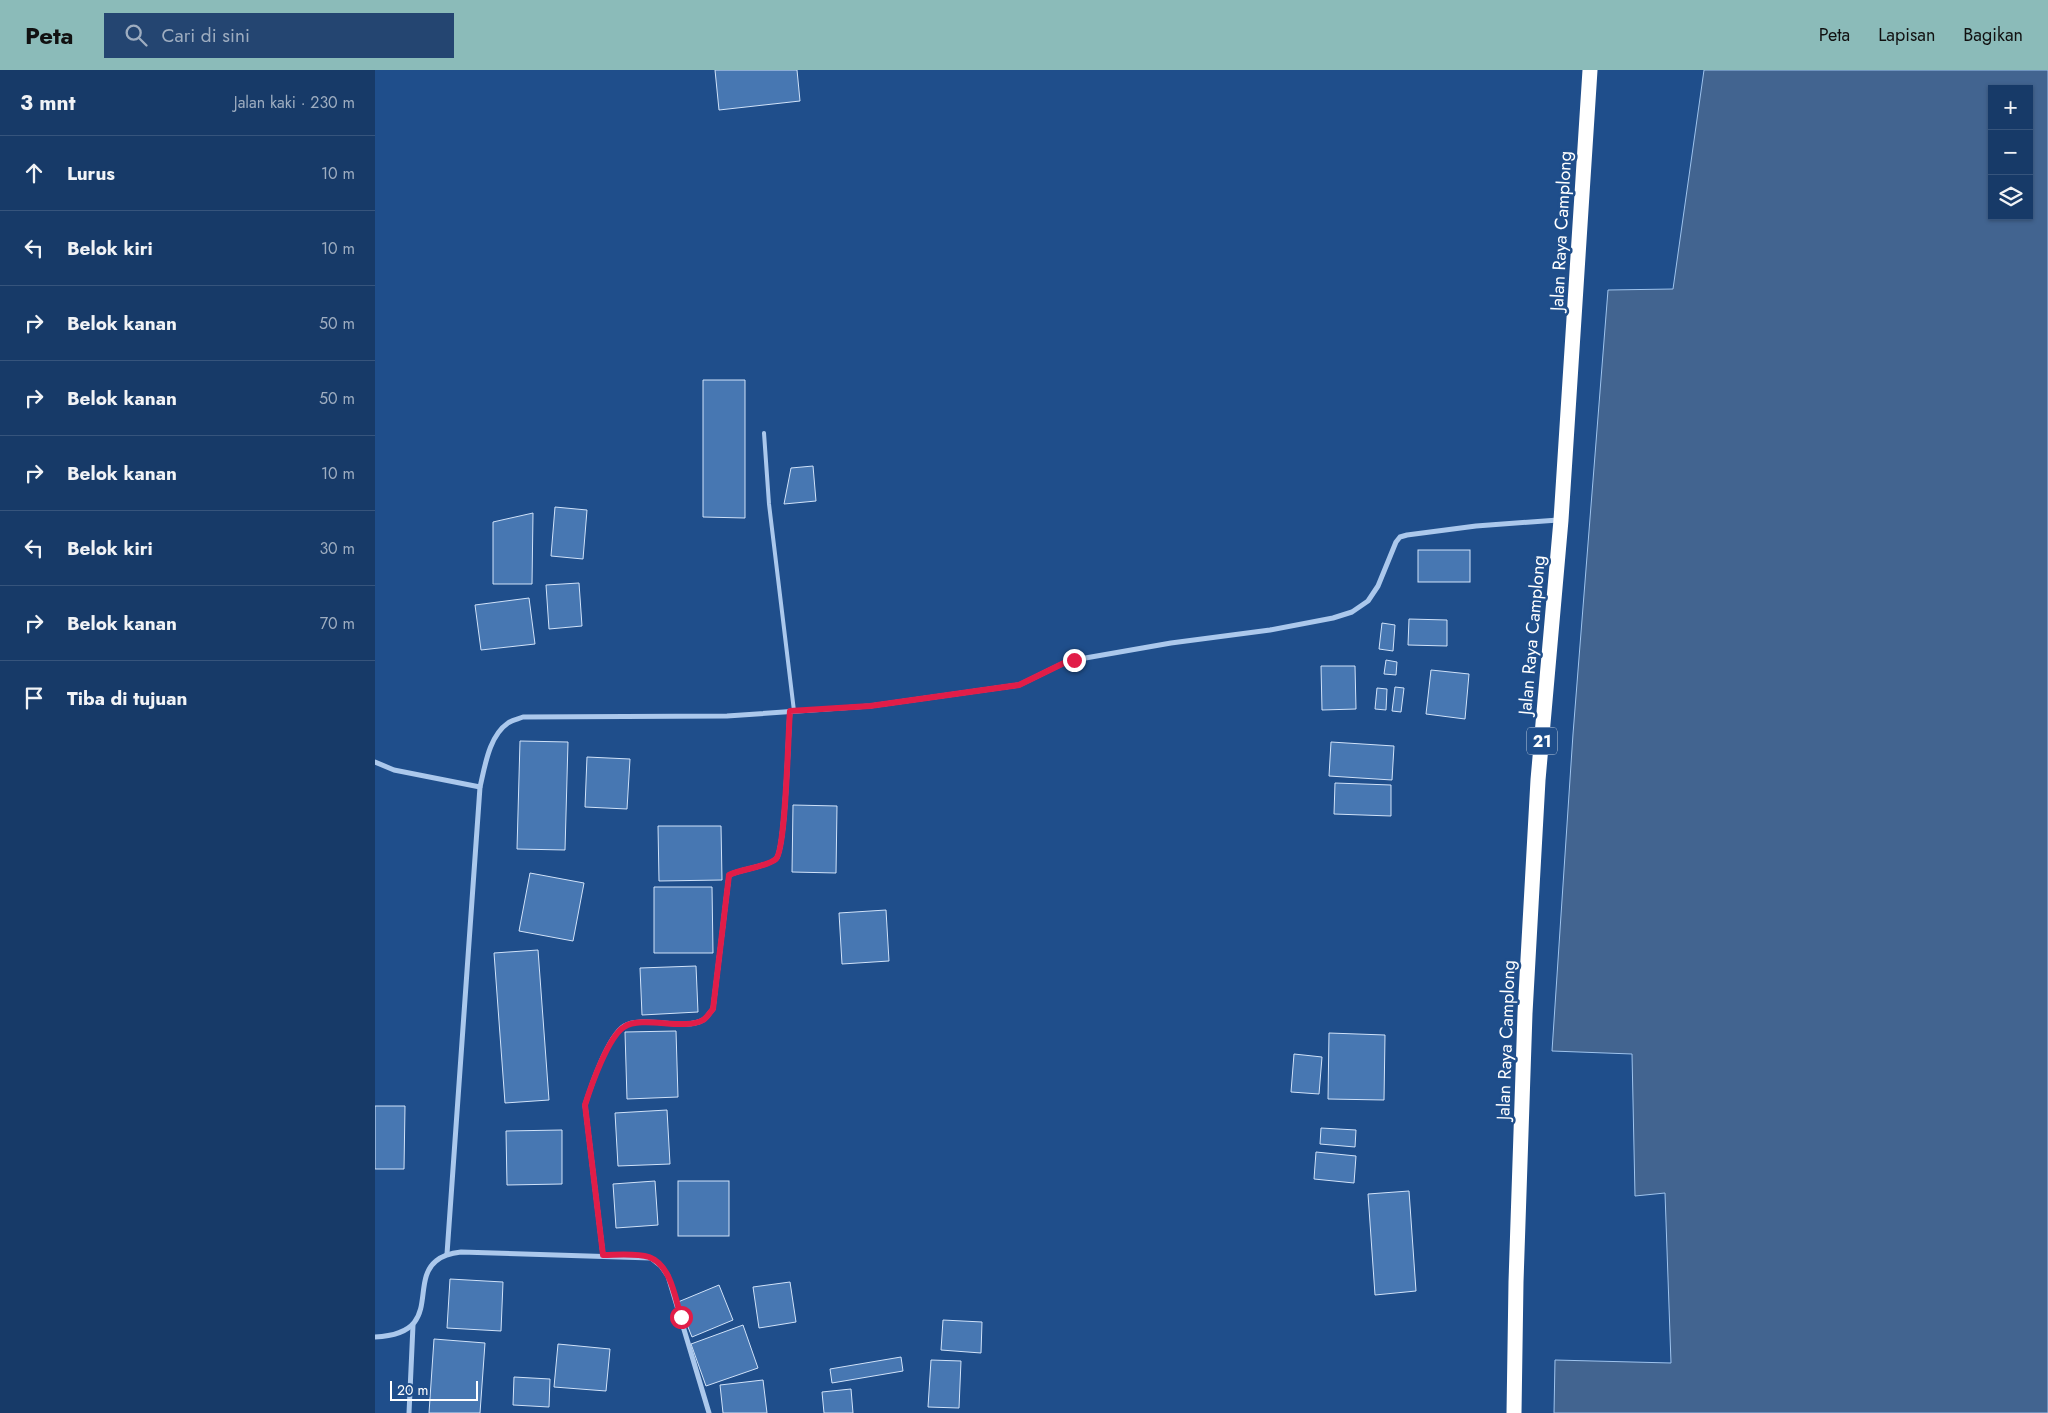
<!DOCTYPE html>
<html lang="id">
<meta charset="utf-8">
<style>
:root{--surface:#173a68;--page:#244571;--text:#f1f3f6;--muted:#9eadc0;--line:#36547c;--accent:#8bbbb9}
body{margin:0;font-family:Jost,sans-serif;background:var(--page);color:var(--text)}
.controls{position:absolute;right:15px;top:15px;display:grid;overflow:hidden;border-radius:0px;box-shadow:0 1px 4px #0004}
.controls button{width:45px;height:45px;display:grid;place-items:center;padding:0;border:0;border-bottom:1px solid var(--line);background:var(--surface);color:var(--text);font:25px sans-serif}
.scale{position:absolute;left:15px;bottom:12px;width:88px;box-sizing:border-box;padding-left:5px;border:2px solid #fff;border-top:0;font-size:14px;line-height:18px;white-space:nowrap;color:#fff;-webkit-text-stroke:4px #1f4e8b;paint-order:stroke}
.stop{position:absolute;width:15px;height:15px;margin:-11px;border:4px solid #e11d48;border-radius:50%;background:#fff}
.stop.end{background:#e11d48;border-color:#fff;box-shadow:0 1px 5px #0008}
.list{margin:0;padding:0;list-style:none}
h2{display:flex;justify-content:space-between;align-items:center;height:65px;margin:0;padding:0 20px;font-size:21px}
h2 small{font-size:16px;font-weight:400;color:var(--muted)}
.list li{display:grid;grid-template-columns:32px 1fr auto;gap:15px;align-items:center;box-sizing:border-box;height:75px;padding:0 20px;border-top:1px solid var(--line)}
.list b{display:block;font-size:19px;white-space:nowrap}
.list em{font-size:16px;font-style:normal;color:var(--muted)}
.icon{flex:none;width:28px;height:28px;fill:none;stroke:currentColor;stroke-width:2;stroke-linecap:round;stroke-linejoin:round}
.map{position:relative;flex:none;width:1673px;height:1343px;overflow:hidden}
header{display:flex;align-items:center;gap:30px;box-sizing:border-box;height:70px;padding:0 25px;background:var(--accent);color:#111}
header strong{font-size:24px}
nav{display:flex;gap:28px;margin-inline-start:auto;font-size:18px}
.search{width:350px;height:45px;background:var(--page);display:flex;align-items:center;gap:12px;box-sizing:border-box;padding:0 18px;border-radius:0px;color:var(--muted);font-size:19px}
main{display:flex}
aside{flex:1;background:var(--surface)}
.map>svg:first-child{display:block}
</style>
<header>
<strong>Peta</strong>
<div class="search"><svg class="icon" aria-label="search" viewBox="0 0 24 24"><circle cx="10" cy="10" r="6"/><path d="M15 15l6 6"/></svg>Cari di sini</div>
<nav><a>Peta</a><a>Lapisan</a><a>Bagikan</a></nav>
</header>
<main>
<aside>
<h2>3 mnt<small>Jalan kaki · 230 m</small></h2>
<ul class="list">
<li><svg class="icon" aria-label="ahead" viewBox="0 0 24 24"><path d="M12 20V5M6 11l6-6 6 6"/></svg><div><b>Lurus</b></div><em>10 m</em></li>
<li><svg class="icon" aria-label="left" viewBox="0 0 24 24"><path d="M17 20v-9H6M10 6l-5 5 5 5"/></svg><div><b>Belok kiri</b></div><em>10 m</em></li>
<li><svg class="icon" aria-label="right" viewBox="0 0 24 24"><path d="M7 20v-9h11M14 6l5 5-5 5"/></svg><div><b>Belok kanan</b></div><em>50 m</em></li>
<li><svg class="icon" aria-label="right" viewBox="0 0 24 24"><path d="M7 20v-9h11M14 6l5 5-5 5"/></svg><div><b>Belok kanan</b></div><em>50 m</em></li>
<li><svg class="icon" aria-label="right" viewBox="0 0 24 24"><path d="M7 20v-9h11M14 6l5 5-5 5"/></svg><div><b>Belok kanan</b></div><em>10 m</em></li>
<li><svg class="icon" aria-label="left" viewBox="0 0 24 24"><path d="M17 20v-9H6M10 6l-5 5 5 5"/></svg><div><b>Belok kiri</b></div><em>30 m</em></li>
<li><svg class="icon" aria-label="right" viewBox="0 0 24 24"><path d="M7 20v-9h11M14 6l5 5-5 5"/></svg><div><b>Belok kanan</b></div><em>70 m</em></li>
<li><svg class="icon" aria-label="arrive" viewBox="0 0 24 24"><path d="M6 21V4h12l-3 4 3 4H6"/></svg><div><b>Tiba di tujuan</b></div></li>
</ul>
</aside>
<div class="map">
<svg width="1673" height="1343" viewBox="0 0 1673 1343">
<rect width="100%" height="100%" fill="#1f4e8b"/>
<!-- water -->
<path fill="#426490" stroke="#9ec3ed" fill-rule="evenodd" d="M1329,0H1673V1343H1179L1180,1290L1296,1293L1290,1123L1260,1126L1257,984L1177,981L1198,664L1233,220L1298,219ZM1617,19H1654V146H1617Z"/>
<!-- building -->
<g fill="#4777b2" stroke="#d0e2f9">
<path d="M340,0H422L425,31L344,40Z"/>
<path d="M328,310H370V448L328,447Z"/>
<path d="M438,396L441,431L409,434L416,398Z"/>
<path d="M180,437L212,440L208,489L176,486Z"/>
<path d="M158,443L157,514H118V452Z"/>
<rect x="1043" y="480" width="52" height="32"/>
<path d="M204,513L207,556L174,559L171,515Z"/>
<path d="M154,528L160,574L106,580L100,535Z"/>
<path d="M1034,549L1072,550V576L1033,575Z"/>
<path d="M1007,553L1020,555L1018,581L1004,579Z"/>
<path d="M1011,590L1022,592L1021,605L1009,604Z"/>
<path d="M946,596H980L981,639L947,640Z"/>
<path d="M1056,600L1094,604L1090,649L1051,644Z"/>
<path d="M1020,617L1029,618L1026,642L1017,641Z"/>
<path d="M1002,618L1012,619L1011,640L1000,639Z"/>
<path d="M145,671L193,672L190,780L142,779Z"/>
<path d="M956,672L1019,676L1017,710L954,706Z"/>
<path d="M212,687L255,689L252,739L210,737Z"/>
<path d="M960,713L1016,715V746L959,744Z"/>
<path d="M418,735L462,736L461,803L417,802Z"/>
<path d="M283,756H346L347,810L284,811Z"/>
<path d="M155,803L209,813L198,871L144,861Z"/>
<path d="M279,817H337L338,883H279Z"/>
<path d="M511,840L514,891L467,894L464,843Z"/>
<path d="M163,880L174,1030L130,1033L119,883Z"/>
<path d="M321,896L323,942L267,945L265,898Z"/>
<path d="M301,961L303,1027L252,1029L250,962Z"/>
<path d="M954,963L1010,965L1009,1030L953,1029Z"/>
<path d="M919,984L947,987L944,1024L916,1022Z"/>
<path d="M0,1036H30L29,1099H0Z"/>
<path d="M292,1040L295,1094L243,1096L240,1043Z"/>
<path d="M946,1058L981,1060L980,1077L945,1074Z"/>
<path d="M187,1060V1114L132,1115L131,1061Z"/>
<path d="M941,1082L981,1086L979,1113L939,1109Z"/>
<path d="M280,1111L283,1155L241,1158L238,1114Z"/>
<rect x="303" y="1111" width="51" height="55"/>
<path d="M1034,1121L1041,1221L1000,1225L993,1124Z"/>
<path d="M75,1209L128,1212L126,1261L72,1258Z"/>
<path d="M415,1212L421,1252L384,1258L378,1217Z"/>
<path d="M344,1215L358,1250L317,1267L303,1232Z"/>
<path d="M568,1250L607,1252L606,1283L566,1280Z"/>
<path d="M368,1255L383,1298L331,1316L316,1274Z"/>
<path d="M59,1269L110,1273L105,1343H54Z"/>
<path d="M183,1274L235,1279L231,1321L179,1317Z"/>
<path d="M526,1287L528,1301L457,1313L455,1299Z"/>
<path d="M556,1290L586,1291L584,1338L553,1337Z"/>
<path d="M139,1307L175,1309L174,1337L138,1335Z"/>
<path d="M388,1310L392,1343H348L345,1315Z"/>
<path d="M476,1319L478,1343H449L447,1322Z"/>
</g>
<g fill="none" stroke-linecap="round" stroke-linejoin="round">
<!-- lane -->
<path stroke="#abc8ec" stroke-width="4" d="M389,363L394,434L419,641"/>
<!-- street -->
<g stroke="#abc8ec" stroke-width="5">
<path d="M0,692L19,700L105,717C110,696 114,666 133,653C137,650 143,649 148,647L352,646L495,636L644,615L689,593L699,590L796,573L895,560L958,548L977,542L993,531L1003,516L1021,472L1025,467L1032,465L1101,456L1183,450"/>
<path d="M72,1184L105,717"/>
<path d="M228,1185L210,1035C216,1016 233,966 249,956C267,945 310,961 328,950C332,948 335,942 338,939L354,805C366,799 392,797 401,789C411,779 413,663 415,641"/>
<path d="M0,1267C69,1264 34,1213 61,1191C68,1185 77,1183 86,1182L276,1188L286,1196L293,1206L334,1343"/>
<path d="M34,1343L38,1255"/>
</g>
<!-- highway -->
<path stroke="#fff" stroke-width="15" d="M1139,1343L1141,1212L1150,943L1163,710L1186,450L1215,0"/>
</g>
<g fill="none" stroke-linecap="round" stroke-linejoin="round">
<!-- route -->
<path stroke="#e11d48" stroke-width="6" d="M306,1247C300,1228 296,1195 274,1187C261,1183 242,1185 228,1185L210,1035C216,1016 233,967 249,957C267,945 310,961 328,950C332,948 335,942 338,939L354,805C366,799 392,797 401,789C411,779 413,663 415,641L495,636L644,615L689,593L699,590"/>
</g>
<g text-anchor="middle" stroke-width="5" stroke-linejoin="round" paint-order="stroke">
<!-- shield labels -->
<rect fill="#1f4e8b" stroke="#bccadc" stroke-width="1" x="1152" y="657.5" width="30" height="27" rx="4"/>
<g font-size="16" font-weight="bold" fill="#fff">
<text x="1167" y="677">21</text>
</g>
<!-- street labels -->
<g font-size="18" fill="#fff" stroke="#1f4e8b">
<text transform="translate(1186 161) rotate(-87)" y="6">Jalan Raya Camplong</text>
<text transform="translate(1157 565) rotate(-85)" y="6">Jalan Raya Camplong</text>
<text transform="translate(1131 970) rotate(-88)" y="6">Jalan Raya Camplong</text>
</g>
</g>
</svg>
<div class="controls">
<button>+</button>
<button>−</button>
<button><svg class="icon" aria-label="layers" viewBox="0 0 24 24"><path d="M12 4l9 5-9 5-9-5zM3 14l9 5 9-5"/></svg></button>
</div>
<div class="scale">20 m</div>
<div class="stop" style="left:306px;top:1247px"></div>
<div class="stop end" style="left:699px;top:590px"></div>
</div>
</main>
